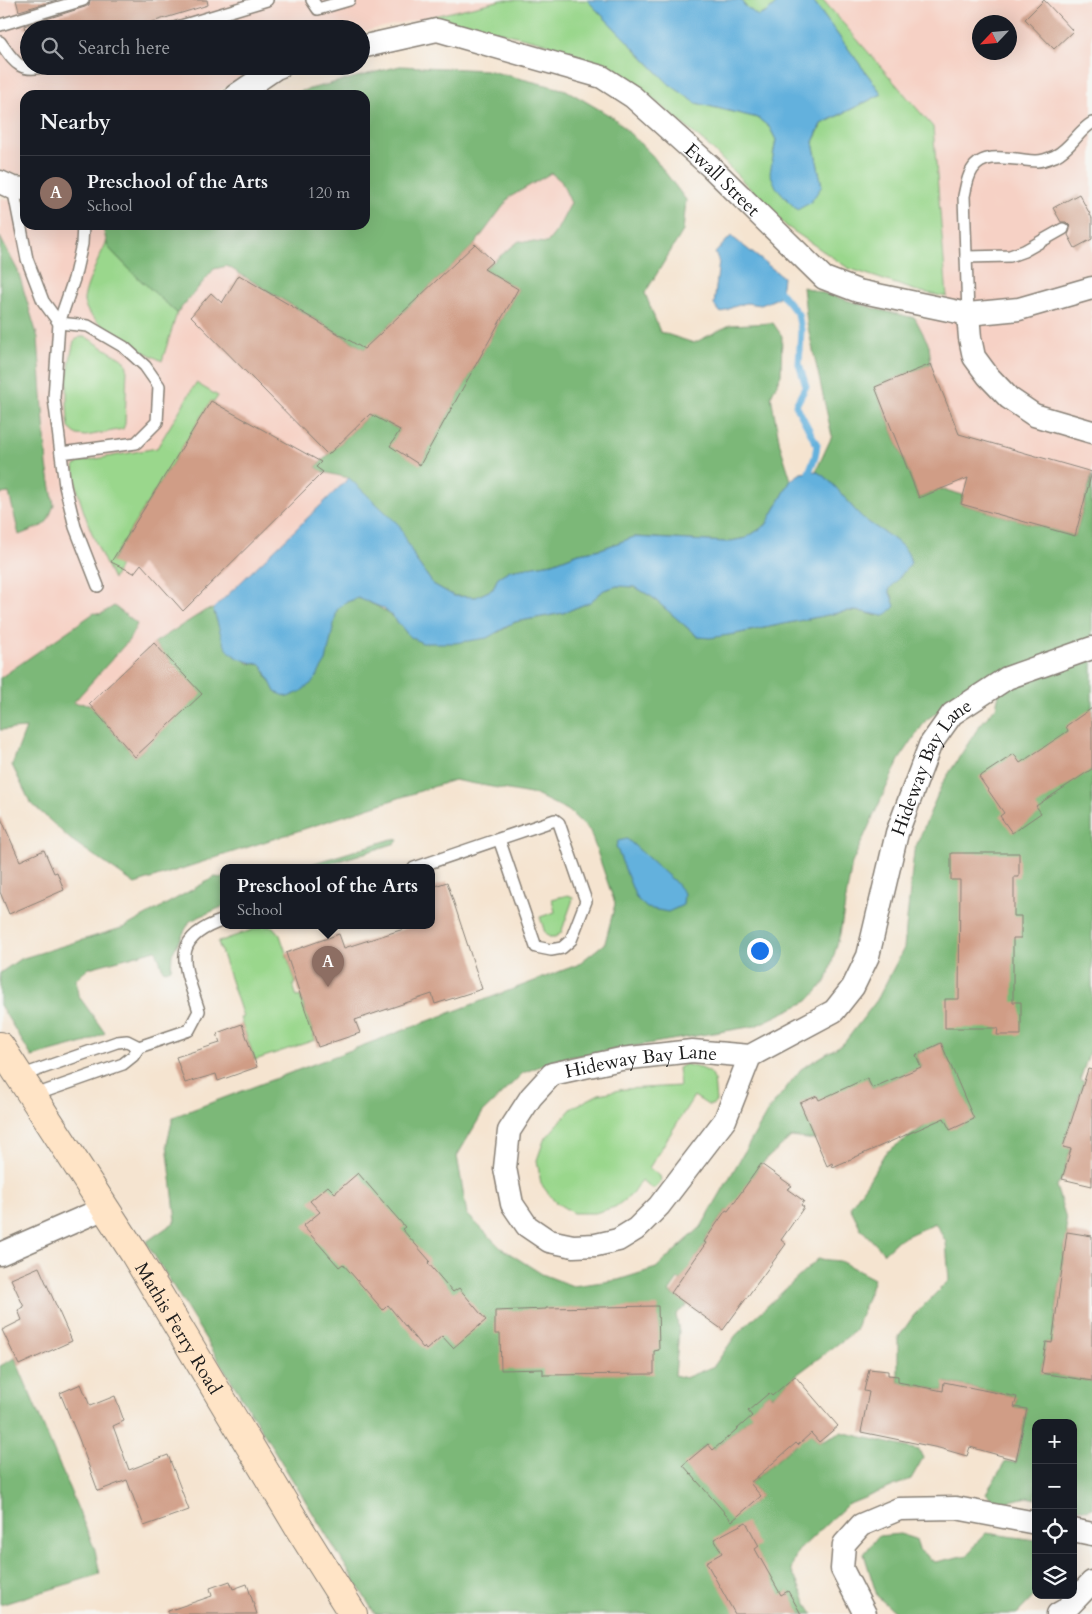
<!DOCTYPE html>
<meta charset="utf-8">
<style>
:root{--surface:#171b24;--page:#20242c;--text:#f1f3f6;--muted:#9ea1a6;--line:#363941;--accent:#d690ce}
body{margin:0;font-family:Cardo,serif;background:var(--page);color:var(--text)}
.controls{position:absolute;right:15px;bottom:15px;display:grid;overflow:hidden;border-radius:10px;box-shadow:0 5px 20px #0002}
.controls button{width:45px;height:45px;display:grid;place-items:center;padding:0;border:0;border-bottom:1px solid var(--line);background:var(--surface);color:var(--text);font:25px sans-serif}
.compass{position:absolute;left:972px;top:15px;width:45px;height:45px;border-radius:50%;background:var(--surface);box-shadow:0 5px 20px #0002;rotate:244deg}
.you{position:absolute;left:759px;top:950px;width:18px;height:18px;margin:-12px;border:4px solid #fff;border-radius:50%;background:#1a73e8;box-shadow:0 0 0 8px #1a73e833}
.badge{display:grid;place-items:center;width:32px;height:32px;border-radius:50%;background:var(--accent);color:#fff;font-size:16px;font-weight:700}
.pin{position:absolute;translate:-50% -41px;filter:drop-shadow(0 1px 2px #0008)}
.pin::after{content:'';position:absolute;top:26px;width:18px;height:15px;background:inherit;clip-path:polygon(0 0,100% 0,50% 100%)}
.popup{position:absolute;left:220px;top:864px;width:215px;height:65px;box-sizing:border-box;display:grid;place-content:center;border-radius:10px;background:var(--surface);filter:drop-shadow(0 1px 4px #0005);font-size:16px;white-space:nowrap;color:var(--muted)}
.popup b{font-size:19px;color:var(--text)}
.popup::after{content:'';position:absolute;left:50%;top:100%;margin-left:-10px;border:10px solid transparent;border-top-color:var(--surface)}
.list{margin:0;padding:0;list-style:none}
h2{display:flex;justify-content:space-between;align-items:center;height:65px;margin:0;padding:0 20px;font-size:21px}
h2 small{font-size:16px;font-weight:400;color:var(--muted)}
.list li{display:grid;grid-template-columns:32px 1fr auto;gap:15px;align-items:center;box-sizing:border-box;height:75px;padding:0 20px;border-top:1px solid var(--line)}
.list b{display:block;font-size:19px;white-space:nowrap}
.list p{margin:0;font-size:16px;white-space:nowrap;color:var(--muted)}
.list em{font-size:16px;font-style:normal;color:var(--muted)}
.icon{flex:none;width:28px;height:28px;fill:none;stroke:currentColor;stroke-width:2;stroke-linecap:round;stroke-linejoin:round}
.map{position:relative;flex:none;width:1092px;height:1614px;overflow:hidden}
.search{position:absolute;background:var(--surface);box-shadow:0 5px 20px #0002;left:20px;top:20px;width:350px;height:55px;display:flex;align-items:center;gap:12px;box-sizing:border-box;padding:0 18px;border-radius:28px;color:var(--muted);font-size:19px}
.panel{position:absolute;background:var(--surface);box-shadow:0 5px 20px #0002;left:20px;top:90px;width:350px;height:140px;border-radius:15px}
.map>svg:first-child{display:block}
</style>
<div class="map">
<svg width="1092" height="1614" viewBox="0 0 1092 1614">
<rect width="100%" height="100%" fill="#f6f6f2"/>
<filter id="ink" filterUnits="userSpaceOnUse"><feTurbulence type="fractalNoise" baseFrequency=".02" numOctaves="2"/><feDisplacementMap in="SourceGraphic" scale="10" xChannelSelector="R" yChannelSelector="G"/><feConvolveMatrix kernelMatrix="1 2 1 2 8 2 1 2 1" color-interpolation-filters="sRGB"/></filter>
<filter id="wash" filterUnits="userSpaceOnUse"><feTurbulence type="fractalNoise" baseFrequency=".0096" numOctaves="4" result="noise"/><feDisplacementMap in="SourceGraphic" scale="20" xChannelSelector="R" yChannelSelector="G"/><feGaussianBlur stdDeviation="1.12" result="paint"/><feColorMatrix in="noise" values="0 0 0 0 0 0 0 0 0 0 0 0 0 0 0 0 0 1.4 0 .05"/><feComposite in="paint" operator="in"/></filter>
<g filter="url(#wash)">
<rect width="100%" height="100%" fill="#f5e4d0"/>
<!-- built -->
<g fill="#f6d1c5" fill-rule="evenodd">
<path d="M0,0H502L361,32V29H29V66H257L213,95H25V175L0,171Z"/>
<path d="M823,0H1092V475L1075,536L961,504L963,495L942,489L919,498L875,387L929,345L915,318L949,322L933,127ZM980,22H1010V52H980Z"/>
<path d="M551,173L561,181L571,203L557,230L547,243L519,241L485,270L518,289L420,465L390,446L323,472L349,478L213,609L205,610L202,694L135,757L89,704L72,703L129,640L137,624L94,613L0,678V198L25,203V225H102L108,247L134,274L177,313L215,269L227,266L364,349L475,244L510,197Z"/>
</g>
<!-- green -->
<g fill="#9ad78c" stroke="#5b7a54">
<path d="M502,0H587L669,84L696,103L758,118L770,128L776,140L773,155L822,186L813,142L822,124L882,94L812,0H823L933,127L947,297L917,291L848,268L786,226L711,148L628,78L545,43L466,24L421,19Z"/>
<path d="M741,0H775L777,4L767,12L757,16L744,5Z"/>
<path d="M107,241L108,247L134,274L177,313L162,361C143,351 87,324 84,302C83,290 101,254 107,241Z"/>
<path d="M80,337H86L125,361L127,367L125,424L123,429L86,436L77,435L69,428C65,400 67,368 74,341Z"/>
<path d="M196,383L218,396L214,402L211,401L111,561L120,566L113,579C98,549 75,499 74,467L79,462L157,448Z"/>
<path d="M568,895L573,897L572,902L561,933L555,937H549L545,933L540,917L555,912L552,899Z"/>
<path d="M263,926L273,927L280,935L296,983L293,985L297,997L300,996L315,1040L255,1060L240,1018L243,1017L218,942Z"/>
<path d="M685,1064C717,1073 713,1069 716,1102L712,1105H708L694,1096L649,1168L660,1176L661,1181L655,1188H652L641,1180L630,1196L615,1207L595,1213H573L555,1202L541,1184L537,1160L544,1140L572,1108L599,1094L625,1089L680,1086L678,1068Z"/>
</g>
<!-- forest -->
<g fill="#7bb878" stroke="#4c6a4a" fill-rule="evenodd">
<path d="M400,66L486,70L566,90L614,118L652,155L686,200L683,231L645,293L660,332L694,343L730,325L773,323L782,336L781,375L771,396L780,445L791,480L766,525L746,538L726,542L634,537L601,549L579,553L553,563L510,570L498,577L493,589L476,597L454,596L433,584L416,560L407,543L349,478L323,472L316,467L370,414L400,430L391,446L420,464L518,289L484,269L519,241L547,243L557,230L571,203L561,181L551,173L510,197L475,244L364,349L227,266L214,269L177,313L134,274L108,247L102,225H365V95H286Z"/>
<path d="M0,237L18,271L38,338L47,465L54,505L48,520L44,525L19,535L9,493L0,494Z"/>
<path d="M803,287L880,310L915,318L929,345L931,364L875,387L919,498L942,489L963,495L961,504L1075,536L1092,475V1044L1080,1080L1092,1084L1083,1083L1063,1146L1071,1149L1062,1179L1056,1186L1065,1215L1067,1232L1053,1333L1059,1334L1058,1344L1046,1342L1041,1373L1092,1381V1508L1087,1510L1073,1507V1423H1036V1499L1028,1497L996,1504L986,1493L1006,1461L1016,1463L1027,1409L1014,1407L1017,1397L945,1382L943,1391L898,1382V1338L914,1315L949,1280L946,1242L935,1223L898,1240L884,1253L861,1229L850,1207L869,1180L885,1153L925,1126L923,1119L941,1110L950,1129L973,1119L941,1043L916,1055L921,1067L872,1088L867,1078L823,1108L817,1096L800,1103L816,1140L791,1137L761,1164L744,1189L735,1216L726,1210L704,1242L706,1243L681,1280L678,1279L669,1292L688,1305L676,1314L679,1332L675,1375L685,1378L714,1366L736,1335L818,1259L840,1261L874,1279L855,1331L799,1373L772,1396L769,1393L749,1411L752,1416L713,1450L707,1444L684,1465L742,1512L761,1496L750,1483L810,1432L819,1442L841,1432L919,1450L923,1458L911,1479L847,1505L798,1551L791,1569L809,1608L813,1614H375L146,1242L176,1221L167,1144L173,1117L577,965L605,943L615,904L590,831L569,811L536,795L454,780L135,884L70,839L30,802L12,765L26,728L0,730V678L94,613L101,614L114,606L137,624L129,640L73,703L89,704L135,757L201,694L154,643L206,610L213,609L218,624L248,663L262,665L267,677L332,627L337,610L344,603L358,598C386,609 391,614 409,636L499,632L515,622L563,613L590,602L604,590L617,586L635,587L652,597L698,637L735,634L847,611L864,612L877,616L893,598L889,590L911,562C904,540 880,533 863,518C847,504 835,482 816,471L832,436L807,323ZM1000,689L996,707L980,725L942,784L914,851L904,948L877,1000L844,1043L801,1069L768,1111L701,1227L656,1268L618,1280L573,1286L542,1274L501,1248L467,1214L457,1156L483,1112L523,1073L558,1059L755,1026L808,1001L827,980L840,934L852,863L899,760L926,720L957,698Z"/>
<path d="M392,839L398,840L396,843L317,868H299Z"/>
<path d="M215,877L224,878V906L190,921L172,954L171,969L166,971L163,970L156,950L89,968L76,979L78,995L105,1033L87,1042L32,1057L0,1005V973L20,959L125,927Z"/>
<path d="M15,1358L95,1550L100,1574L0,1605V1366Z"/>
<path d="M986,1533L1036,1540V1594L1018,1613L1015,1614H897L877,1596L864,1554L878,1536L900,1534L916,1539L919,1550L935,1562L968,1555L977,1542Z"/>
</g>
<!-- water -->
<g fill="#64b1dd" stroke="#40667c">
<path d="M587,0H741L744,5L758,16L767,12L776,4L775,0H812L882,94L821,124L813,142L822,186L810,203L797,210L776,187L770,173L776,140L770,128L758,118L696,103L669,84Z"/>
<path d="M731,236L783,277L782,286L778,298L761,305L746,303L733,307L721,313L714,305L719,261L715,253Z"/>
<path d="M816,471C836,482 847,504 863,518C877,530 896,537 907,552C909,555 910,559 911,563L889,590L895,606C883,621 879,614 863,612C858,611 852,611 847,611L735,634L710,638L698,637L652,597L635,587L617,586L604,590L590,602L563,613L515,622L487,638L455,643H422L409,636L395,619L383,608L358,598L344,603L337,610L326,661L313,682L300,692L288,697L275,692L262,665C219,656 226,646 213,609L349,478L399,525L416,560L433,584L454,596L476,597L493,589L498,577L510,570L553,563L579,553L601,549L634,537L726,542L746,538L766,525L791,480L801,473Z"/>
<path d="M627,839L674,881L684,893L683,905L668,912L647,908L636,898L616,846L618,841Z"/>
</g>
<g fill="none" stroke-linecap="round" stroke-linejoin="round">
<!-- stream -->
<path stroke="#64b1dd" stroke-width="7" d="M780,292L798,314L801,330L799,364L806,386L796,405L817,445L815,457L809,472"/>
</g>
<g id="blocks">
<!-- building -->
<g fill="#d09d86">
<path d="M16,0H57L19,11Z"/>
<path d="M90,0H207L208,5L129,29H25L24,26L85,7L89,5Z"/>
<path d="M1044,0L1073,31L1054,49L1025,19Z"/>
<path d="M1079,194L1092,218V239L1075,248L1068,235L1070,230V226L1066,222H1061L1053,208Z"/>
<path d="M475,244L493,261L484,269L518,289L420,465L390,446L400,430L370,414L328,455L191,316L211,293L222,303L239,275L364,349Z"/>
<path d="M931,364L959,434L1092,472L1075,536L961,504L968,478L919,498L875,387Z"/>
<path d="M211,401L321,462L316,467L323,472L183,611L141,564L134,573L111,562Z"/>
<path d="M154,643L202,694L135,757L89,704Z"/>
<path d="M1092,708V769L1036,806L1041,813L1012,833L1000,816L1004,813L979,777L1014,754L1020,763L1068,731L1066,726Z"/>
<path d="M0,816L20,861L44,850L54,873L57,872L64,890L9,914L0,892Z"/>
<path d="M951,853H1019V877H1014V916H1021V938H1013V1002H1021V1035H997L998,1028H945V999H959L960,880H951Z"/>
<path d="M447,882L482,989L435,1004L432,994L355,1020L360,1033L318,1047L286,953L339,934L344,948L413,926H432V887Z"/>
<path d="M242,1024L257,1067L218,1081L216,1074L185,1083L176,1057L220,1043L217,1033Z"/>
<path d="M941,1043L974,1119L950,1130L944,1118L833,1167L832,1163L827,1166L800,1103L817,1096L819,1100L867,1078L872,1088L921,1067L916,1055Z"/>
<path d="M1088,1069L1092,1070V1186L1062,1179L1071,1149L1063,1147Z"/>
<path d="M761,1164L792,1186L787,1189L804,1201L801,1205L804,1207L781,1240L786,1244L723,1330L671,1293L706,1243L704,1242L726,1210L728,1211Z"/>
<path d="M358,1173L405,1227L402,1229L430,1261L428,1263L453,1292L459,1288L486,1320L453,1348L442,1336L426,1350L424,1347L423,1348L388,1305L383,1310L343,1264L339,1267L303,1226L320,1212L310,1201L328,1186L335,1193Z"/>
<path d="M1067,1232L1092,1236V1381L1041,1373L1046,1342L1052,1343Z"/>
<path d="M39,1267L72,1341L19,1365L2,1330L22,1320L18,1310L24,1307L11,1279Z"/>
<path d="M658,1306L659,1350L654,1351V1374L543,1375V1369L501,1370L500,1334H495V1311L546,1309V1308Z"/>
<path d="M869,1369L888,1371V1375L898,1376V1382L943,1391L944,1382L1017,1397L1014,1407L1027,1409L1016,1460L970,1447L967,1456L939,1448L861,1432L869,1392L864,1391Z"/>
<path d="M795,1376L838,1426L819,1442L811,1433L798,1445L796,1443L750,1483L761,1496L732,1521L683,1465L708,1444L713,1450L752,1416L748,1411L769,1393L772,1396Z"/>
<path d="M81,1384L90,1406L115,1396L124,1421L113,1426L129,1470L168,1455L189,1510L144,1526L127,1480L98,1491L79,1439L60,1393Z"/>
<path d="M746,1522L759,1546L755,1549L781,1595L788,1591L801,1614H735L706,1562L722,1553L714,1539Z"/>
<path d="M230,1581L233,1589L247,1584L257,1614H168V1611L212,1596L210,1588Z"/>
</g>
</g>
</g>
<g filter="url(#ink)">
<use href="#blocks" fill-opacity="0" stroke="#888076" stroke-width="1"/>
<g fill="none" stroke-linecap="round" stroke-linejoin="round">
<!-- lane casing -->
<g stroke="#888076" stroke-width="14">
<g id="lane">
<path d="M312,0L318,9L349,0"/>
<path d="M0,25L83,0"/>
<path d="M171,29L267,0"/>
<path d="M0,42C14,61 19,74 46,66"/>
<path d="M13,188L27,259L43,301L59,323L88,326L124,347L145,366L159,386L157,422L136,443L61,453"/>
<path d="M83,225L82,244L74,279L59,323L54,398L65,486L75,527L98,586"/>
<path d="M966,257L1010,256L1024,251L1063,229"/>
<path d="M968,314L964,196C966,187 967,178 972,170C984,149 1017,161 1037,161C1042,161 1050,158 1055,156C1071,148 1078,131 1092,123"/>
<path d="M414,868L499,839L536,947L551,950L562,948L571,940L586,901L559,823L555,820L499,839"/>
<path d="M20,1076L117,1042L127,1041L139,1047"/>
<path d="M32,1096L123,1064L133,1056L139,1047L189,1030L199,1011C185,966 167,939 224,920"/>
</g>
</g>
<!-- street casing -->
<g stroke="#888076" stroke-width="25">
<g id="street">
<path id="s1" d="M361,47L437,30L602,77L633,97L711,167L824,278L858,291L968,314L1019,309L1092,288"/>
<path d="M236,95L276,68L281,66"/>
<path d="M0,182L13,188L25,189"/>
<path d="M968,314L970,338L974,357L988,376L1009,398L1034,415L1092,432"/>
<path id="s2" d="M750,1056L725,1120L659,1206L636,1229L618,1240L596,1245L573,1246L549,1241L527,1226L512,1204L505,1168L509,1131L531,1097L552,1074L621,1059L692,1051L750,1056L834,1011L853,987L868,956L897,833L930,745L952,714L1007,678L1092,648"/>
<path d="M0,1254L105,1208"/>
<path d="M1073,1530L1092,1534"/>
<path d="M865,1614L842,1569L844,1544L861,1525L899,1509L956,1508L1036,1523"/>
<path d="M1058,1614L1065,1610L1092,1582"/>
</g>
</g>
<!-- secondary casing -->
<g stroke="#888076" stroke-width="30">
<g id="secondary">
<path id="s3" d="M0,1046L134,1253L299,1528L353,1614"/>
</g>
</g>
<!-- lane -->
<use href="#lane" stroke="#fff" stroke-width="11"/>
<!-- street -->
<use href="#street" stroke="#fff" stroke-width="22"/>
<!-- secondary -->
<use href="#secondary" stroke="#ffe4c6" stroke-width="28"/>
</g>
</g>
<g text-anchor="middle" stroke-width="4.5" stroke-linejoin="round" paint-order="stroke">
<!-- street labels -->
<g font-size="19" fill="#1c1c1c" stroke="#f6f6f2">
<text dy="7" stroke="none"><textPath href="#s1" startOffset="408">Ewall Street</textPath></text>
<text dy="7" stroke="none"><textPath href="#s2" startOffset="1062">Hideway Bay Lane</textPath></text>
<text dy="7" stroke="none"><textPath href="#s2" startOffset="590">Hideway Bay Lane</textPath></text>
<text dy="7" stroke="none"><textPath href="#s3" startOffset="334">Mathis Ferry Road</textPath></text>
</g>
</g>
</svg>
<div class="controls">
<button>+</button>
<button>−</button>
<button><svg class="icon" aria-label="locate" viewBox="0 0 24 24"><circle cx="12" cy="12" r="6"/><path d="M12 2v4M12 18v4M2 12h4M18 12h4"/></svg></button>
<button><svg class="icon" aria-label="layers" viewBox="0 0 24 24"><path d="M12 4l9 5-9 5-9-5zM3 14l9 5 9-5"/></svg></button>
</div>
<svg class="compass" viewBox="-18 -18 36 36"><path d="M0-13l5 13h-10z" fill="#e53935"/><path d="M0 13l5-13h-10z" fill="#9ea1a6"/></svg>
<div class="you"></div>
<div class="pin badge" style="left:328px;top:987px;background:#8d6e63">A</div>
<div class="popup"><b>Preschool of the Arts</b>School</div>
<div class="search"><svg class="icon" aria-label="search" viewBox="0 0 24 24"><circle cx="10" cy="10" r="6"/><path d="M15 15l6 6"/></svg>Search here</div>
<section class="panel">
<h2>Nearby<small></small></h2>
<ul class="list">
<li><span class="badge" style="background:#8d6e63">A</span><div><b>Preschool of the Arts</b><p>School</p></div><em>120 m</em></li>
</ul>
</section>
</div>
